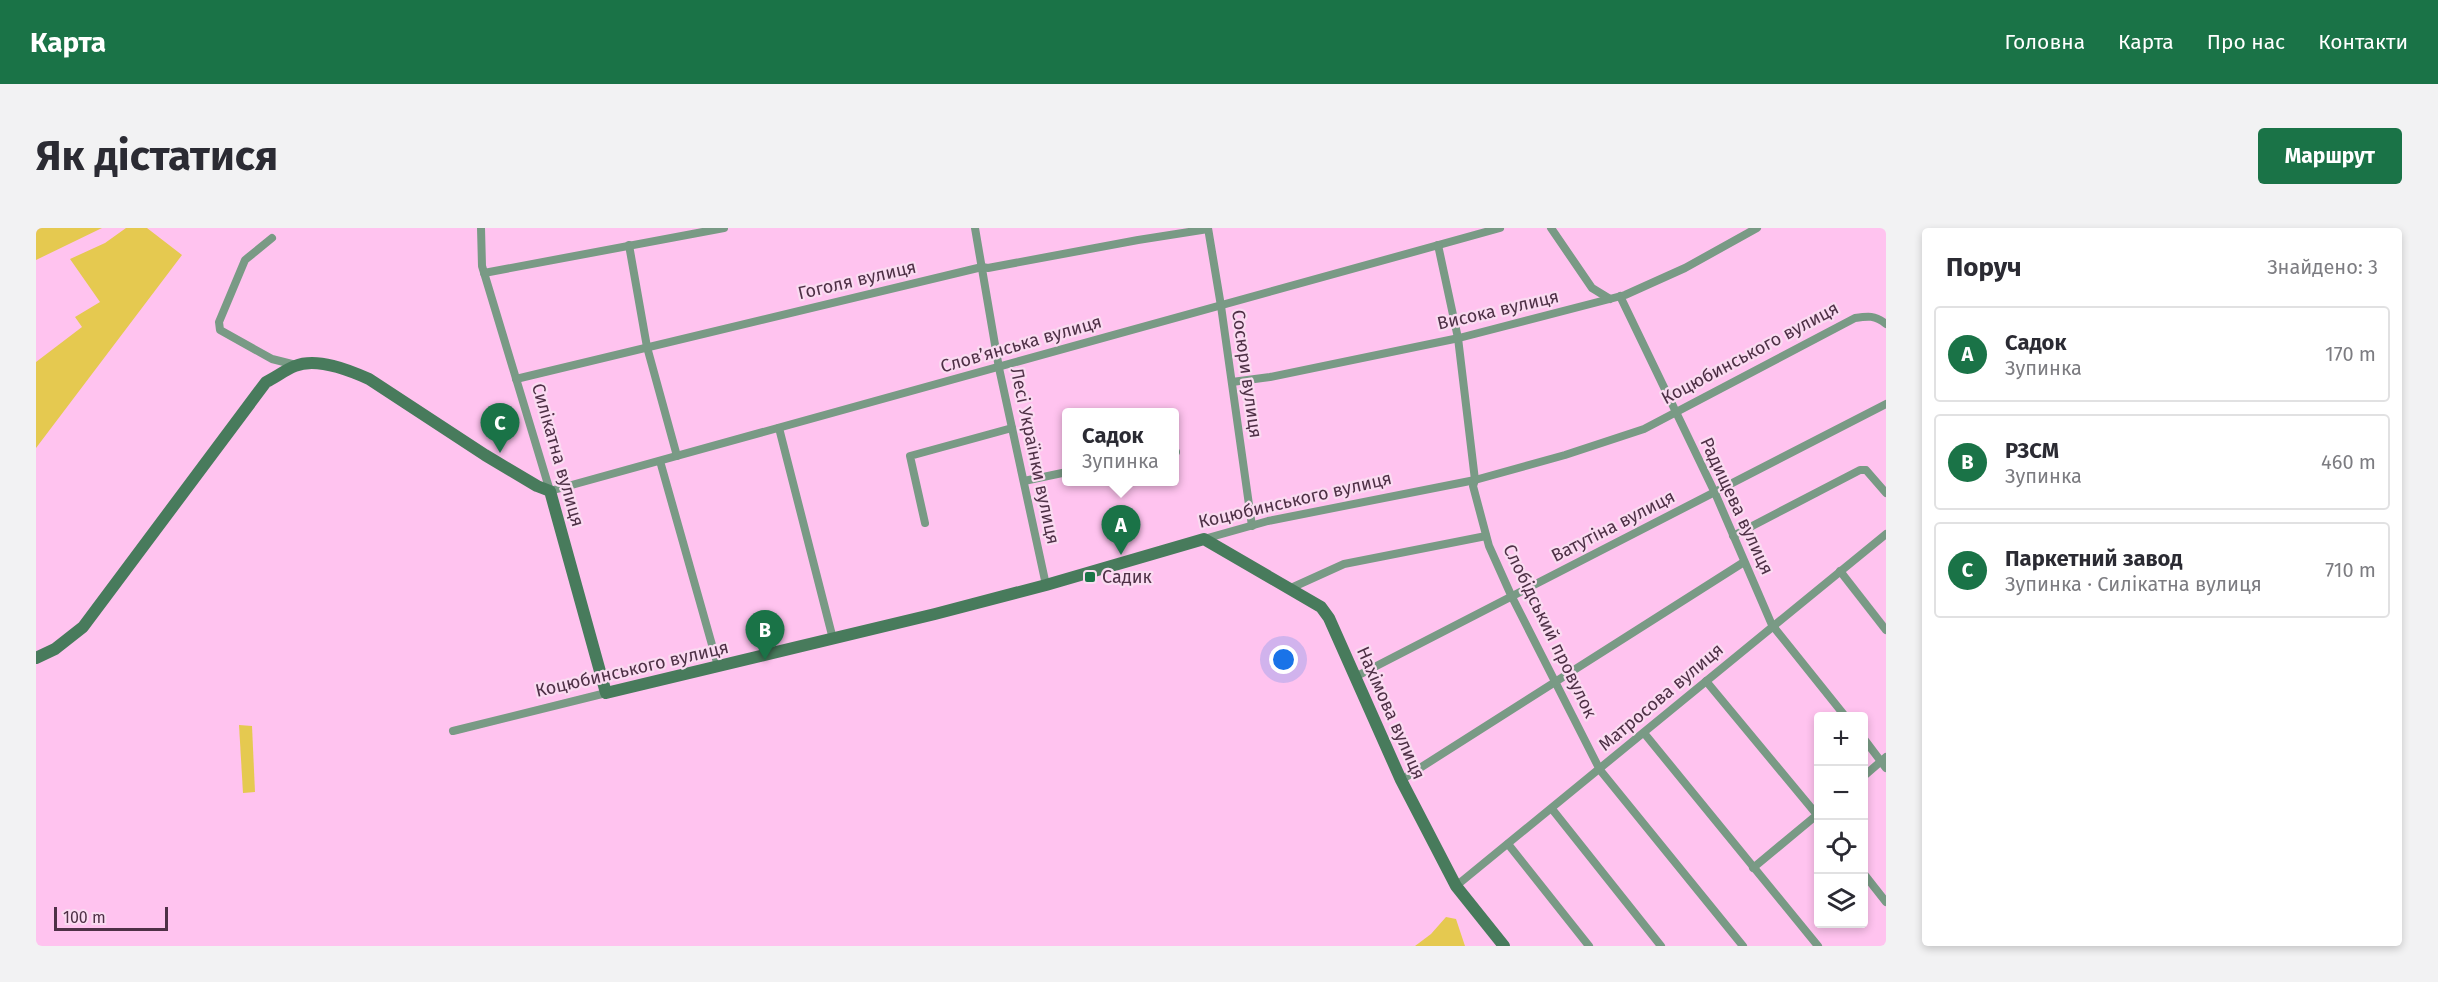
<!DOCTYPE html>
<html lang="uk">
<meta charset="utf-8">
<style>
:root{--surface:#fff;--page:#f2f2f3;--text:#2b2b33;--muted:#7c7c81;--line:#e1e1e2;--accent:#1a7347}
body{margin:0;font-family:"Fira Sans",sans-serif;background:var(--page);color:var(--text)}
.controls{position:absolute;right:18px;bottom:18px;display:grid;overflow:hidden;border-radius:6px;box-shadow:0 3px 9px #0003}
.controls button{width:54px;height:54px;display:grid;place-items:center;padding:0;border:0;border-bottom:2px solid var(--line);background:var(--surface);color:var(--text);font:30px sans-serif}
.scale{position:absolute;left:18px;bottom:15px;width:114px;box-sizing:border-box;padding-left:6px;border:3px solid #4e3046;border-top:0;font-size:16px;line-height:21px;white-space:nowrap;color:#4e3046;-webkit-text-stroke:4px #fadbf1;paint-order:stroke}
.you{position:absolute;left:1248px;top:432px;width:21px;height:21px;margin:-15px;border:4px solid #fff;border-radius:50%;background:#1a73e8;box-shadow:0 0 0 9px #1a73e833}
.badge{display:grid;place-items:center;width:39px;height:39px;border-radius:50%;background:var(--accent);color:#fff;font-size:20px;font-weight:700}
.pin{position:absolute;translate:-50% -50px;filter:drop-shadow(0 2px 3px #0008)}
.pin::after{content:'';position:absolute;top:32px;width:21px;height:18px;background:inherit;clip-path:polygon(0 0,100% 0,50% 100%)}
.popup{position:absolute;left:1026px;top:180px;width:117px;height:78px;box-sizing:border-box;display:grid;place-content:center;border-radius:6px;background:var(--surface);filter:drop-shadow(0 2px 4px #0005);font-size:20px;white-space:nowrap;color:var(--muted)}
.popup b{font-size:22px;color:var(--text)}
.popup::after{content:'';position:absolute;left:50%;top:100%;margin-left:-12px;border:12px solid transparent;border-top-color:var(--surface)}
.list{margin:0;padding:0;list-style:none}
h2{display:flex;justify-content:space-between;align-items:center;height:78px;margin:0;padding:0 24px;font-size:26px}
h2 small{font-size:20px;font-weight:400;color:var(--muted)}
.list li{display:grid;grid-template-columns:39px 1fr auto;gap:18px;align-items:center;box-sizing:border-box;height:96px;margin:0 12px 12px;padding:0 12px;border:2px solid var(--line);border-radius:6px}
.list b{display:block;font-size:22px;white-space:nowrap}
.list p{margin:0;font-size:20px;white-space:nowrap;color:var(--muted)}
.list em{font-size:20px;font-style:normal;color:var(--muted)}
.icon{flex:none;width:33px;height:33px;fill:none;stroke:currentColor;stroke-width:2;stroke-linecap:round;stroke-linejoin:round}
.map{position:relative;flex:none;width:1850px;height:718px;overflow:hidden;border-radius:6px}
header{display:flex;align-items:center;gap:36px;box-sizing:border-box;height:84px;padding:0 30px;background:var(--accent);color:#fff}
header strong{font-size:28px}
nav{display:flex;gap:33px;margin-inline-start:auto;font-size:21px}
.intro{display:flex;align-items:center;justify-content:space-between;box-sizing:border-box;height:144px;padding:0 36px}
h1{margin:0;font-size:42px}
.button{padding:15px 27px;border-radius:6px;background:var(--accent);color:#fff;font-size:21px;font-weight:700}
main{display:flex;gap:36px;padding:0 36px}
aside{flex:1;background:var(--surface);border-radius:6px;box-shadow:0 3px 9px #0003}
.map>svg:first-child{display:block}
</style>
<header>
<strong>Карта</strong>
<nav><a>Головна</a><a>Карта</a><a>Про нас</a><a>Контакти</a></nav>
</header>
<div class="intro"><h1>Як дістатися</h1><a class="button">Маршрут</a></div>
<main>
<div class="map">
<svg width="1850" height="718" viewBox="0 0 1850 718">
<rect width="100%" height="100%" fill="#ffc3ef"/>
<!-- green -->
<g fill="#e5c950">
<path d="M0,0H66L0,32Z"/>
<path d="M90,0H111L146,27L0,220V134L46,99L39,89L64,74L34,31L69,15Z"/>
<path d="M203,497L216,498L219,564L207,565Z"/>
<path d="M1410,689L1420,691L1429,718H1379L1395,706Z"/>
</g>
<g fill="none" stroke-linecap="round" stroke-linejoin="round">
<!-- street -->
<g stroke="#799a85" stroke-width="8">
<path d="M445,0L446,38L514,263L1464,0"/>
<path d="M939,0L963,140L1010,357"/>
<path d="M1172,0L1185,78L1216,298"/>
<path d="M1515,0L1556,60L1574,71"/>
<path d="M236,10L209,32L183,94L184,102L236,131L260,137"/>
<path d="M593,17L611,119L641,228"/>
<path d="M1402,17L1422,110L1439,252L1437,258L1453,318L1475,367L1564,542L1707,718"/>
<path d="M448,45L688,0"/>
<path d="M1584,68L1679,265L1736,397L1809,488"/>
<path d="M480,151L946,39L952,40L1102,12L1172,1"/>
<path d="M1196,154L1234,149L1423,110L1589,67L1649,40L1721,0"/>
<path d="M743,200L797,411"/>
<path d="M1139,224H1140"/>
<path d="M624,233L682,438"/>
<path d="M988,253L1031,244"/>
<path d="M889,295L874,228L976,200"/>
<path d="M1697,308L1824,242H1830L1850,265"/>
<path d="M1168,311L1232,293L1439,252L1529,227L1608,201L1819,90C1832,88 1839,87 1850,96"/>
<path d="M1804,343L1850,402"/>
<path d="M1255,360L1308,336L1450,308"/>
<path d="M1319,449L1850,176"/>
<path d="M1670,453L1782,588"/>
<path d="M417,503L570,465"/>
<path d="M1608,505L1782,718"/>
<path d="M1828,511L1850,540"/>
<path d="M1828,548L1850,529"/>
<path d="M1365,552L1708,334"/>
<path d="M1516,581L1625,718"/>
<path d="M1472,616L1553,718"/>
<path d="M1717,640L1782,586"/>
<path d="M1828,646L1850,674"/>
<path d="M1420,658L1850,306"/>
</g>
<!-- secondary -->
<path stroke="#487b5c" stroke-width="12" d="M0,430L19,421L47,399L230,154C240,149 249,142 259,138C281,129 313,142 333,151L449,227L501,258L514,263L570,465L899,386L1010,357L1168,311L1285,379L1293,390L1365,552L1420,658L1468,718"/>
</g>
<!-- markers -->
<rect fill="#1a7347" stroke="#fadbf1" stroke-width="2" x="1048" y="343" width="12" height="12" rx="3"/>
<g text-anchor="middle" stroke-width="4.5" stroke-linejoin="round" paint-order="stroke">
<!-- street labels -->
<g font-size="18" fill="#4e3046" stroke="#fadbf1">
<text transform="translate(821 52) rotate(-13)" y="6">Гоголя вулиця</text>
<text transform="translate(1462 82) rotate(-13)" y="6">Висока вулиця</text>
<text transform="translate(985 116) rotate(-16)" y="6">Слов’янська вулиця</text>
<text transform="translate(1714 125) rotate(-28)" y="6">Коцюбинського вулиця</text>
<text transform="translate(1211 146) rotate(82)" y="6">Сосюри вулиця</text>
<text transform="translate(522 227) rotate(74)" y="6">Силікатна вулиця</text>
<text transform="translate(999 228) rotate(78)" y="6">Лесі Українки вулиця</text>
<text transform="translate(1259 272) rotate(-13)" y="6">Коцюбинського вулиця</text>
<text transform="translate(1701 278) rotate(65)" y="6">Радищева вулиця</text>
<text transform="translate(1577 298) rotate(-27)" y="6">Ватутіна вулиця</text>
<text transform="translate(1514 403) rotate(64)" y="6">Слобідський провулок</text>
<text transform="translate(596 441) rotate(-13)" y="6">Коцюбинського вулиця</text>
<text transform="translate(1625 469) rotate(-40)" y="6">Матросова вулиця</text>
<text transform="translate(1355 485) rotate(66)" y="6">Нахімова вулиця</text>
</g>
<!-- poi labels -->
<g font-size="18" fill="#4e3046" stroke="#fadbf1" text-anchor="start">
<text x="1066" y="355">Садик</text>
</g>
</g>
</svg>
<div class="controls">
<button>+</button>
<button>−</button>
<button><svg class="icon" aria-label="locate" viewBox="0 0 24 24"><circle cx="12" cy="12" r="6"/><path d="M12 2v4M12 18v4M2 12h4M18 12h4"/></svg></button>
<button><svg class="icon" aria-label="layers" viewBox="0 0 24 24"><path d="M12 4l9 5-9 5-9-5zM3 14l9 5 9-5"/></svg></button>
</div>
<div class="scale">100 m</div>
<div class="you"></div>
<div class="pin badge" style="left:1085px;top:327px">A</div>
<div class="popup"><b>Садок</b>Зупинка</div>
<div class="pin badge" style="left:729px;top:432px">B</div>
<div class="pin badge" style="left:464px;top:225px">C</div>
</div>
<aside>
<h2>Поруч<small>Знайдено: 3</small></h2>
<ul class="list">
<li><span class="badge">A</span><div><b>Садок</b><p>Зупинка</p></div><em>170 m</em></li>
<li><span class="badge">B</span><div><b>РЗСМ</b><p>Зупинка</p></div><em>460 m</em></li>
<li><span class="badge">C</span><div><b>Паркетний завод</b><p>Зупинка · Силікатна вулиця</p></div><em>710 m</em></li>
</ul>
</aside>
</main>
